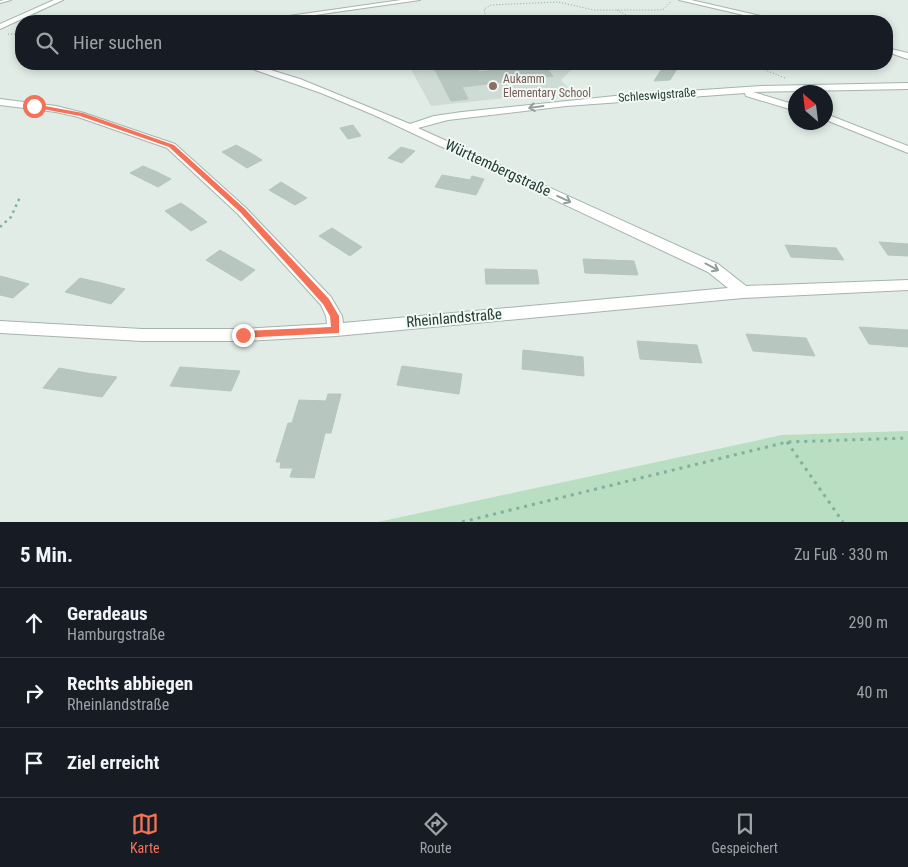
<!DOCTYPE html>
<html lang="de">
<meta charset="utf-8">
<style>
:root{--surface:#171b24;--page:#242831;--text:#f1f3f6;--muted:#9ea1a6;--line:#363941;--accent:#f47257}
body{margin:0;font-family:"Roboto Condensed",sans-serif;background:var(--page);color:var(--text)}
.compass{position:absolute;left:788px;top:85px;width:45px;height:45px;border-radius:50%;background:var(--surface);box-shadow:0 2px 8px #0003;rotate:332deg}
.stop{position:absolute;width:15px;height:15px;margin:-11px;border:4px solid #f47257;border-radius:50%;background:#fff}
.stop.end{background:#f47257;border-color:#fff;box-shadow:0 1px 5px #0008}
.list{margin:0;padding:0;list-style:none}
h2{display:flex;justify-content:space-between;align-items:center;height:65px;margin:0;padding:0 20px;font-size:21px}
h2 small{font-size:16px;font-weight:400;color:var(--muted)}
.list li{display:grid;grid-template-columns:32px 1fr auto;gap:15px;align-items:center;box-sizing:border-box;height:70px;padding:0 20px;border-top:1px solid var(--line)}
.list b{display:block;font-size:19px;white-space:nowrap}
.list p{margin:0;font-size:16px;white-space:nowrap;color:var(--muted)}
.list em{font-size:16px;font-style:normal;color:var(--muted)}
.icon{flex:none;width:28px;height:28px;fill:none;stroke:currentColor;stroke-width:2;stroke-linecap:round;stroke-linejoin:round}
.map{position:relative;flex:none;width:908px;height:522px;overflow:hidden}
.search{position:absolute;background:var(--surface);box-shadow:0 2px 8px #0003;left:15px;right:15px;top:15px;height:55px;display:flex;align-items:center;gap:12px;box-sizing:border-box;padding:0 18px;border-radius:20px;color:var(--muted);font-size:19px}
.sheet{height:275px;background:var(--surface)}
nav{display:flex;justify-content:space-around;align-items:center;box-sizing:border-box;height:70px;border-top:1px solid var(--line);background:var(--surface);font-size:14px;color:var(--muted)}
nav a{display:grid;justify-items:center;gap:2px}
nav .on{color:var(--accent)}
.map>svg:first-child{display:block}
</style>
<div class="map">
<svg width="908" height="522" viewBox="0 0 908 522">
<rect width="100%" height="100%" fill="#e1ece6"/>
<!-- built -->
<path fill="#cfdcd5" d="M408,64H571L574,67L561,80L571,91L431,106Z"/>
<!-- green -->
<path fill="#badec1" d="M908,431V522H378L782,435Z"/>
<!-- building -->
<g fill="#b7c7bf" stroke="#b4c6bd">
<path d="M432,64H474L479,72L543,64L553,76L462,87L468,99L451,101Z"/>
<path d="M665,64H680L670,80L654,81Z"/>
<path d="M353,125L361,136L348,139L340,128Z"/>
<path d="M236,145L249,152L262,160L247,168L222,152Z"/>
<path d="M401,147L415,151L402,163L388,158Z"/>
<path d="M143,166L157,172L171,179L158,187L130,173Z"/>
<path d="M442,175L470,180L472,176L484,179L476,195L435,187Z"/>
<path d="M281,182L307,198L295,205L269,190Z"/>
<path d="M181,203L194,212L207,222L191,231L165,211Z"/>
<path d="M332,228L346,237L362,247L350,256L319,236Z"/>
<path d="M879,242L908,244V256L888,255Z"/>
<path d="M785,245L836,248L844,260L791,257Z"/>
<path d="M220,250L255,270L241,281L206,260Z"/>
<path d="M583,259L634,261L638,275L585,273Z"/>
<path d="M485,269L537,270L539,284H486Z"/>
<path d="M0,276L8,278L29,284L13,298L0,295Z"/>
<path d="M80,278L102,283L125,289L111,304L65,292Z"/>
<path d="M859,327L908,330V347L869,344Z"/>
<path d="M746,334L806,338L815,356L753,351Z"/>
<path d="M637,341L697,345L702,363L640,359Z"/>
<path d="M523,350L583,357L584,376L522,369Z"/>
<path d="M402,366L462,374L459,394L397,385Z"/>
<path d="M180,367L240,371L231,391L170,386Z"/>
<path d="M59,368L87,373L117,377L102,397L43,388Z"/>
<path d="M328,394H341L331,433H325L314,478L290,477L293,468H280L281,462H276L288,423H292L299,400L326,401Z"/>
</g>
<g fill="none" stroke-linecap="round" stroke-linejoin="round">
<!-- lane casing -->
<g stroke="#a4b4ad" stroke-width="2">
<path id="lane" d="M4,0H11L0,3V1Z"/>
</g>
<!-- street casing -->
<g stroke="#a4b4ad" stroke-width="2">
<g id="street">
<path d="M54,0H63L0,29V24Z"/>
<path d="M401,0H420L273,21H254Z"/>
<path d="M679,0H691L782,21H769Z"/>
<path d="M887,48L908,53V59L887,52Z"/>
<path d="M238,64H251L300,79L410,124L434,116L462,112L615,96L761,86L908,83V89L753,92L796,105V111L746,96L745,93L566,106L448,120L418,128L718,264L746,286L908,280V290L743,298L336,336L243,341H142L0,333V321L142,329H243L327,324L326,316L321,305L238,214L167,148L78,117L56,112L0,105V99L56,106L84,113L175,144L246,208L331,297L342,316L343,323L728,288L708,272L374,115L321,93Z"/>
<path d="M826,114L908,146V153L826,120Z"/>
</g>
</g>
<!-- path-far2 -->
<g stroke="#81b09e" stroke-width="1" stroke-dasharray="1 2" stroke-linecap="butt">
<path d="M617,10L637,21"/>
<path d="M391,21L396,17L453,21"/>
<path d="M480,21L485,14L484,9L491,5L558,2L594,10H660L664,9L671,1"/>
<path d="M8,34H16"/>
<path d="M711,64L760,68L785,78"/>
<path d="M684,66L691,64"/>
</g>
<!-- path-far1 -->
<path stroke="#81b09e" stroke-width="2.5" stroke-dasharray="2.5 4" stroke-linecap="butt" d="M0,227L11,217L20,197"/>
<!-- path -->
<g stroke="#81b09e" stroke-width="3" stroke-dasharray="3 5" stroke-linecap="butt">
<path d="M787,442L843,522"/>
<path d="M462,522L787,442L908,438"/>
</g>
<!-- lane -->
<use href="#lane" fill="#fff" fill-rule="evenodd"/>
<!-- street -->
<use href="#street" fill="#fff" fill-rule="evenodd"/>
</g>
<!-- one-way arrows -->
<defs><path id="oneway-shaft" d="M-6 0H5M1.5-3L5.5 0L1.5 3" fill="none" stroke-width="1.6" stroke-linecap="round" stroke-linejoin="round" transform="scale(1.25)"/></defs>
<g stroke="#909e99">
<use href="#oneway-shaft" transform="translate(536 107) rotate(172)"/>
<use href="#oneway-shaft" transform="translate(564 199) rotate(25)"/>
<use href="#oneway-shaft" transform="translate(712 267) rotate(28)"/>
</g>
<!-- route -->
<path fill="#f47257" d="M34,104L83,113L174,145L245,209L329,299L339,316V333L239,338V332L243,331L331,327L330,316L323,304L240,212L169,147L80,116L32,107Z"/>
<!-- markers -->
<circle fill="#8d6e63" stroke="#f2f8f5" stroke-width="2" cx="493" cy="86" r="5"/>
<g text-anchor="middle" stroke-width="4" stroke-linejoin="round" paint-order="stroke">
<!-- far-education labels -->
<g font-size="12" fill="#785e54" stroke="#f2f8f5" text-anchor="start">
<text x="503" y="83">Aukamm<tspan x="503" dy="14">Elementary School</tspan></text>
</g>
<!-- far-street labels -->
<g font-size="12" fill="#213d33" stroke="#f2f8f5">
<text transform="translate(657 95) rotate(-4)" y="4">Schleswigstraße</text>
</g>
<!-- street labels -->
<g font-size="15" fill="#213d33" stroke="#f2f8f5">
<text transform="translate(498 168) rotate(25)" y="5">Württembergstraße</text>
<text transform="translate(454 318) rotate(-5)" y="5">Rheinlandstraße</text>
</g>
</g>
</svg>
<svg class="compass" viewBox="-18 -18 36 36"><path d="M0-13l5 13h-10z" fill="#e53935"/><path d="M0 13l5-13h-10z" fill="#9ea1a6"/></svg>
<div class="stop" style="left:34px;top:106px"></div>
<div class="stop end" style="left:243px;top:335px"></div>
<div class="search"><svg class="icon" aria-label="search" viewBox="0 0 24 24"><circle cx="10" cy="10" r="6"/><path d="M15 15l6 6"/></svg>Hier suchen</div>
</div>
<section class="sheet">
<h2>5 Min.<small>Zu Fuß · 330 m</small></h2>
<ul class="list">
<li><svg class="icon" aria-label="ahead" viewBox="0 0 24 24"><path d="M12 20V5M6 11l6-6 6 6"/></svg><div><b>Geradeaus</b><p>Hamburgstraße</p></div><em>290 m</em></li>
<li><svg class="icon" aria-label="right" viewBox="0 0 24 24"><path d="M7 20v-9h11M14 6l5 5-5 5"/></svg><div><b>Rechts abbiegen</b><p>Rheinlandstraße</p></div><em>40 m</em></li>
<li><svg class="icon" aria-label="arrive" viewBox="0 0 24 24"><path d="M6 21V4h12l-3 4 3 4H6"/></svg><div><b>Ziel erreicht</b></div></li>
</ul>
</section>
<nav>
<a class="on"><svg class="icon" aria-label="map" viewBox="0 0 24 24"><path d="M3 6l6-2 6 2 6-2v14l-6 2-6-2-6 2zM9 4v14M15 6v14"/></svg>Karte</a>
<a><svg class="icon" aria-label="directions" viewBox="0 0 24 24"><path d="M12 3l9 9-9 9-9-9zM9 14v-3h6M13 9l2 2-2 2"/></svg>Route</a>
<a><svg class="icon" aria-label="saved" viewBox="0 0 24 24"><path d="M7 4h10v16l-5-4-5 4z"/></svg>Gespeichert</a>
</nav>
